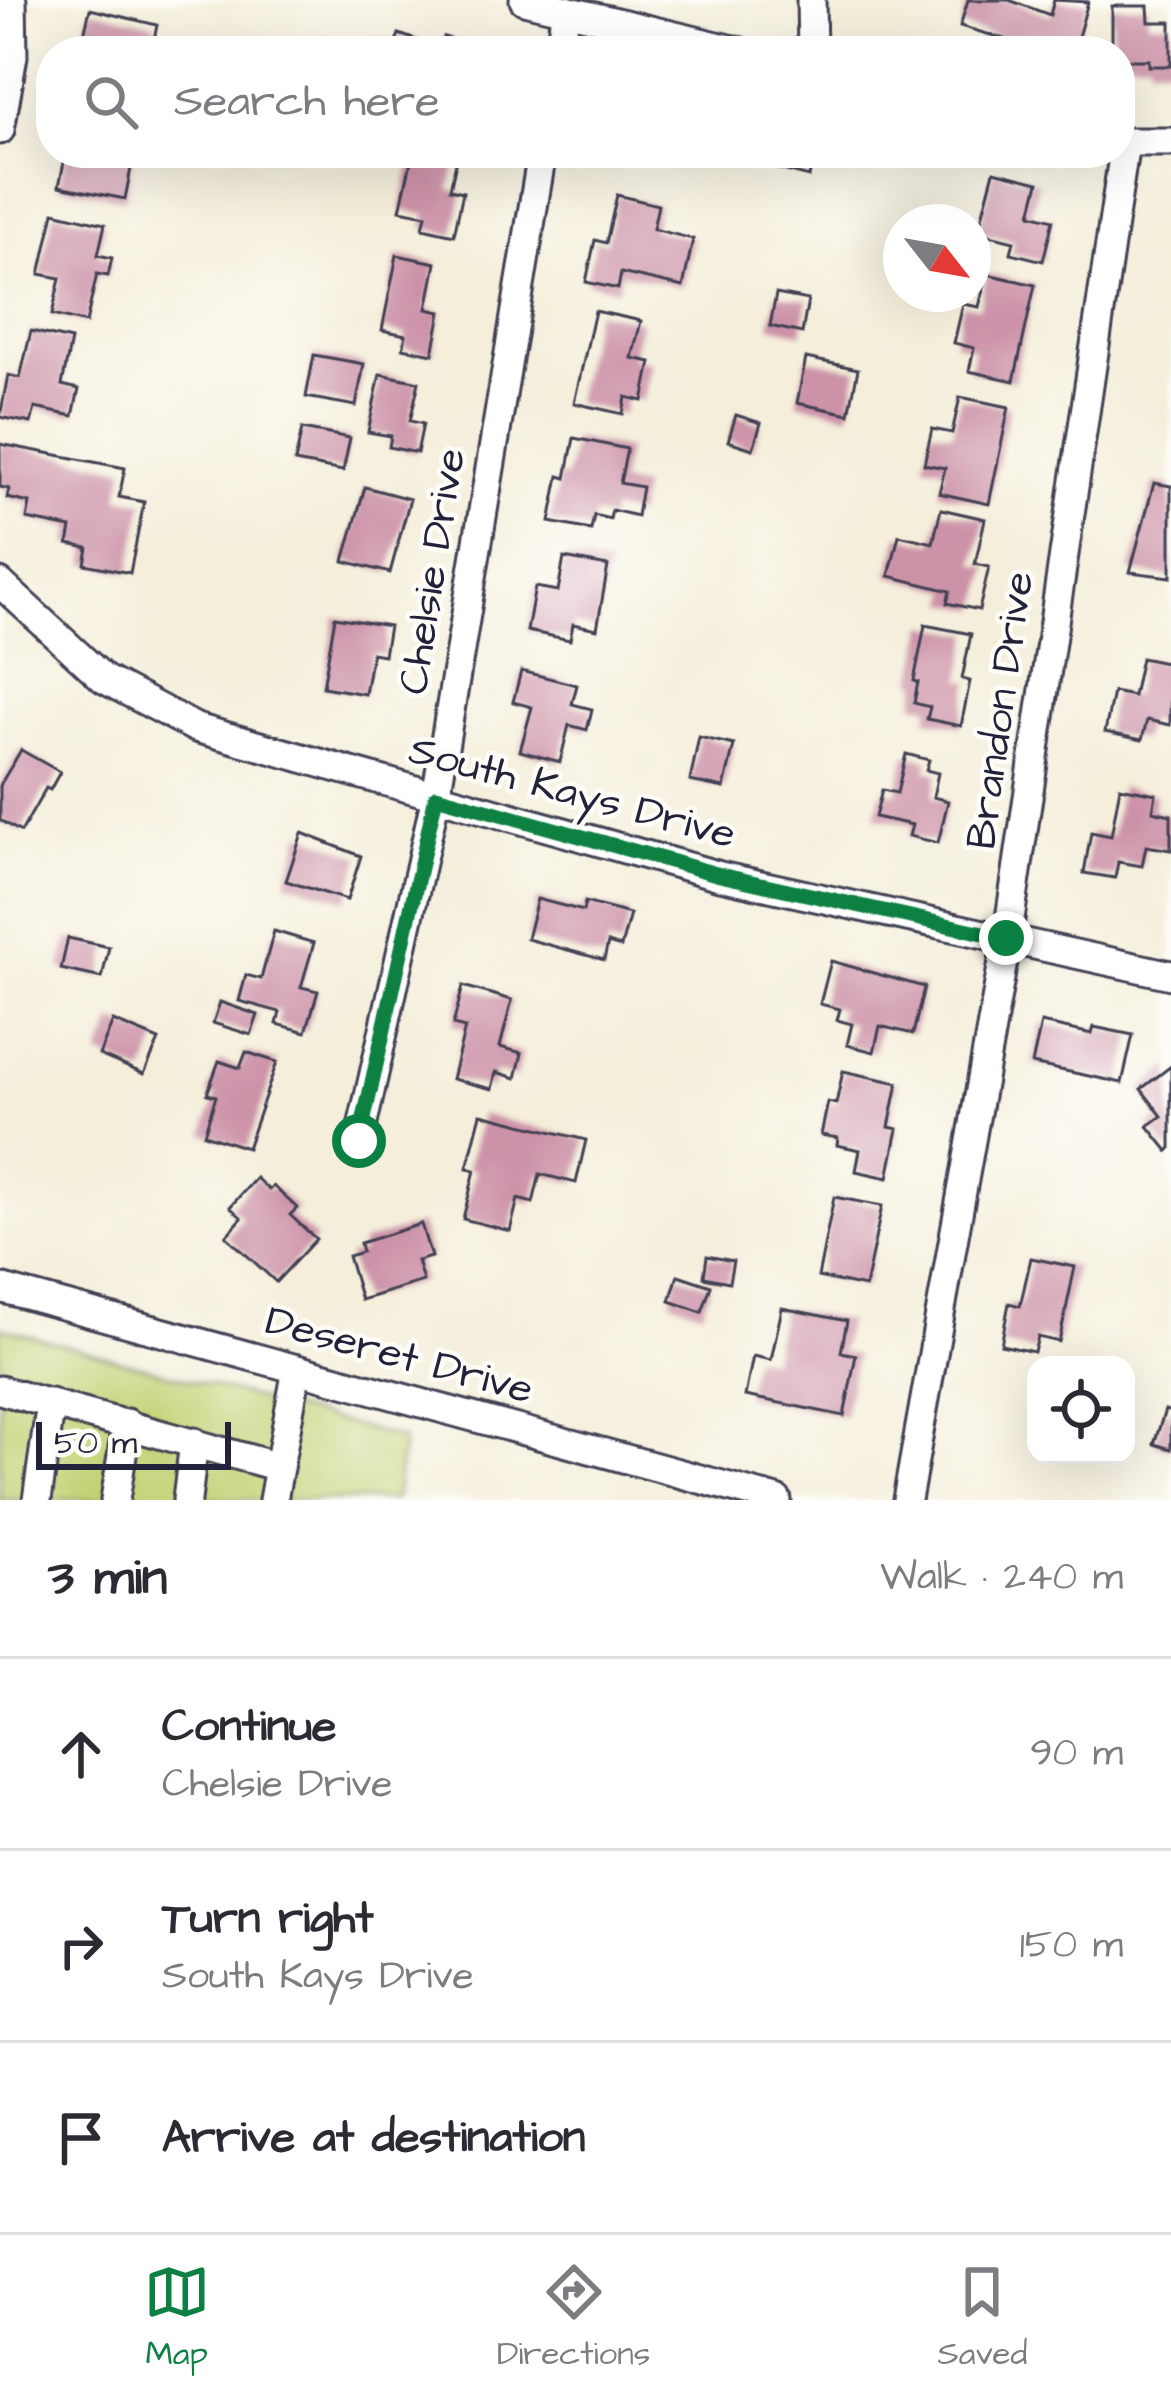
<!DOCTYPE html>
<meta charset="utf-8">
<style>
:root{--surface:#fff;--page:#f7f7f7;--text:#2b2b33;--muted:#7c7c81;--line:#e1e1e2;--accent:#0b8043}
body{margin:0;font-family:"Architects Daughter",sans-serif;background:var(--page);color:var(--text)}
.controls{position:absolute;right:36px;bottom:36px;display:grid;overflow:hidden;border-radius:24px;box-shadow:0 12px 48px #0002}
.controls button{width:108px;height:108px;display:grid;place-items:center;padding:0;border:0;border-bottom:3px solid var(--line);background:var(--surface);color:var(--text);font:60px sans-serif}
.compass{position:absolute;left:883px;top:204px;width:108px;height:108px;border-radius:50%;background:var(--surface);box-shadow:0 12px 48px #0002;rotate:121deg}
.scale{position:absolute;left:36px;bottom:30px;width:195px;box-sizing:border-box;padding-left:12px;border:6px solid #22223b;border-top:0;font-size:33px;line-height:42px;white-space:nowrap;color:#22223b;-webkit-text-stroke:9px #fdfcf7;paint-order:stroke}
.stop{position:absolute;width:36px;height:36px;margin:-27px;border:9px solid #0b8043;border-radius:50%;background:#fff}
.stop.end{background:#0b8043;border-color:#fff;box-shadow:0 3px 12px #0008}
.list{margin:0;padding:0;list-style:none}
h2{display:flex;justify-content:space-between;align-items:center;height:156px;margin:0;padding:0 48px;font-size:51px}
h2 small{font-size:39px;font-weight:400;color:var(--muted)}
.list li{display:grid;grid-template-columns:78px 1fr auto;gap:36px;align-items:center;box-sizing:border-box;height:192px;padding:0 48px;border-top:3px solid var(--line)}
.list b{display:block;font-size:45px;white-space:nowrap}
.list p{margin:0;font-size:39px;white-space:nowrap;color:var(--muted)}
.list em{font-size:39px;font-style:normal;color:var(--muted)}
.icon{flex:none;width:66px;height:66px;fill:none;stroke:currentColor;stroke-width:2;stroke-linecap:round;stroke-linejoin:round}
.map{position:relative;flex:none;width:1171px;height:1500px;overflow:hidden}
.search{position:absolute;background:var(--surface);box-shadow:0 12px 48px #0002;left:36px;right:36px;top:36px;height:132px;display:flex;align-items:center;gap:30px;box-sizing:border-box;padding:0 42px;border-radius:48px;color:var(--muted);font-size:45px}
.sheet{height:732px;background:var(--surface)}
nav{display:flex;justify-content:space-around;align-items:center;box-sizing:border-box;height:168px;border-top:3px solid var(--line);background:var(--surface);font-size:33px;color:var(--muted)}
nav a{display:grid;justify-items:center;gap:6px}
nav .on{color:var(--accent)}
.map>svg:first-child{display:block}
</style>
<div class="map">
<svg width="1171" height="1500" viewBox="0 0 1171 1500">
<rect width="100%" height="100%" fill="#fdfcf7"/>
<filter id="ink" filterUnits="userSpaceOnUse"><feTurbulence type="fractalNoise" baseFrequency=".00833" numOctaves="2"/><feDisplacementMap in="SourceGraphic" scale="24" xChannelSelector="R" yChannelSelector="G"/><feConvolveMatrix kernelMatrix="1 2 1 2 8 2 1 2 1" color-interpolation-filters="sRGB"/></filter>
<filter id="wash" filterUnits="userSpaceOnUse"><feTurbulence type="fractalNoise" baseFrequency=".004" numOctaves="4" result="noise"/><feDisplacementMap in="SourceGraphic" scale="48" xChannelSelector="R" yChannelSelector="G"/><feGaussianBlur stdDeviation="2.7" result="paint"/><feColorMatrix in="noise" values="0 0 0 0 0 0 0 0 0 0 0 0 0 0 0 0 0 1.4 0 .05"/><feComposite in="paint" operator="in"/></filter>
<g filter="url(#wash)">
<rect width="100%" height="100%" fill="#f4eeda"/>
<!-- green -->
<path fill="#c2d173" stroke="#727a57" stroke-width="3" d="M0,1327L403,1439L395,1500H0Z"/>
<g id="blocks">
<!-- building -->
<g fill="#cc92a8">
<path d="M968,0H1009L1050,15L1054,0L1088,2L1074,51H1045L960,26Z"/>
<path d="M1112,6H1148L1149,22H1171V66H1149V60H1120V51H1112Z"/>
<path d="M90,9L157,25L153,45L145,43L143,51H98L100,43L83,39Z"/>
<path d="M399,34L440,48L444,37L486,51H393Z"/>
<path d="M66,153H134L125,199L59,186Z"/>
<path d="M413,153H458L450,189L463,192L454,235L423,228L426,215L400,210Z"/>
<path d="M774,153H814L809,177L771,167Z"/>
<path d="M994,171L1039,182L1031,214L1053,220L1043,261L1011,253L1014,241L978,232Z"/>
<path d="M617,195L658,205L653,229L693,239L683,287L621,273L618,289L586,282L595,240L606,243Z"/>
<path d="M54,212L105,224L98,255L112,258L108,276L97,274L86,323L52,315L60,278L40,274Z"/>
<path d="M397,255L436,263L427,309L441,312L433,354L403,348L406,335L382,330Z"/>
<path d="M987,274L1035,285L1014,381L969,371L974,348L954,343L963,304L979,307Z"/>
<path d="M776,294L808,300L802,333L770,326Z"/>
<path d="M595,311L641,321L632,358L651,362L643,401L626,397L623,414L574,403Z"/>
<path d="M31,331L71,340L62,385L79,389L73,416L35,408L31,423L0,417L8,375L20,378Z"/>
<path d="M314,355L364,364L356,406L306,397Z"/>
<path d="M806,358L858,369L849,414L797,403Z"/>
<path d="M380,374L419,382L410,421L423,424L417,453L389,447L391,436L368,432Z"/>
<path d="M960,397L1009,407L989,504L939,493L945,468L924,464L932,429L952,433Z"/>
<path d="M736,415L761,423L753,449L728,441Z"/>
<path d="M302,429L350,438L343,471L295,462Z"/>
<path d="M574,438L627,449L620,483L642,487L637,516L612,510L610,519L594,515L591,530L550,522L559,476L566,478Z"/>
<path d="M0,444L125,468L119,497L144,502L130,573L85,564L88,548L68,544L71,528L27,519L30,503L7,498L9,489L0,487Z"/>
<path d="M1154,483L1171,486V577L1130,572Z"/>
<path d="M365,487L410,499L390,573L344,561Z"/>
<path d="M941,509L985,519L975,564L989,567L979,610L947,603L950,591L889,576L899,535L933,543Z"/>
<path d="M564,558L608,566L597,629L573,624L570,640L527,631L535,587L558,591Z"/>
<path d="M335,617L389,626L384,655L372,653L365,694L323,687Z"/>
<path d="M925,625L971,634L962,679L970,681L961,726L927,719L930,707L914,703L918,682L914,681Z"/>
<path d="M1141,658L1171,664L1170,725L1147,720L1142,740L1105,732L1113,692L1133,696Z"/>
<path d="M521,671L577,685L572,704L592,709L587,730L569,725L560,762L520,751L532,707L513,702Z"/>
<path d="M699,737L734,745L724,788L690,781Z"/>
<path d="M21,750L60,772L50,790L46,788L21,832L0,820V785Z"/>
<path d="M906,754L929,760L926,770L938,773L933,797L948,801L938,843L909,836L912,825L875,817L882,790L897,793Z"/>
<path d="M1120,787L1156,794L1153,811L1171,815V850L1146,846L1142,866L1118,862L1115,878L1084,873L1091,832L1111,836Z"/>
<path d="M302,833L361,856L347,900L286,881Z"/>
<path d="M537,899L583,911L585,902L630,914L621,947L608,943L604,960L527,939Z"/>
<path d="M274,931L314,943L301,987L318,991L306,1032L277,1024L280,1012L239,1001L246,975L261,979Z"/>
<path d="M68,938L109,947L102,978L61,969Z"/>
<path d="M831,961L924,987L913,1034L880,1026L874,1052L847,1045L852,1024L837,1020L840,1009L820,1004Z"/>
<path d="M463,986L512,1000L500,1047L522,1053L516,1078L496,1072L492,1089L452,1079L465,1028L453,1025Z"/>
<path d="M220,1002L258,1015L251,1035L213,1023Z"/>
<path d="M113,1021L159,1040L144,1074L99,1055Z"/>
<path d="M1041,1023L1092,1034L1094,1027L1133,1035L1122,1083L1032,1064Z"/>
<path d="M246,1052L277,1062L247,1148L204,1134L216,1096L207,1094L219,1061L240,1068Z"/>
<path d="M1171,1066V1148L1168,1151L1148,1126L1162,1116L1141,1089Z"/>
<path d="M843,1071L898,1083L889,1127L898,1129L888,1178L856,1171L860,1150L837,1145L838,1138L821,1135L828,1102L836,1104Z"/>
<path d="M481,1114L586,1140L576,1183L540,1174L533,1203L518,1199L510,1231L463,1219L475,1170L467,1168Z"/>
<path d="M256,1178L269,1190L273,1186L297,1208L290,1215L316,1239L276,1282L226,1236L242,1218L230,1207Z"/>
<path d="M834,1197L882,1206L865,1287L818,1277Z"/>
<path d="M421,1224L431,1257L417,1261L423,1281L361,1300L348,1256L362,1252L360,1243Z"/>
<path d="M707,1256L733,1261L729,1282L704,1277Z"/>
<path d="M1031,1258L1075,1267L1059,1342L1038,1337L1034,1352L1001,1345L1009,1303L1020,1306Z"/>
<path d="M678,1275L711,1286L702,1312L670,1301Z"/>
<path d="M782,1308L847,1321L841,1352L856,1355L844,1416L745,1396L753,1356L771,1360Z"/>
<path d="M1165,1410L1171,1412V1449L1154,1444Z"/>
</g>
</g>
</g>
<g filter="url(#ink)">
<use href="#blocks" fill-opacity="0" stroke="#424153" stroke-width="3"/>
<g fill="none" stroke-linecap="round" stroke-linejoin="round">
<!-- minor casing -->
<g stroke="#424153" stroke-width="33">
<g id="minor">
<path d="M524,0L738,51"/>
<path d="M811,0L812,51"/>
<path d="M559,51L566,10"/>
<path d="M0,130L13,56L12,0"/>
<path d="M1120,142H1171"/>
<path d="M0,583L104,679L196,728L720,876L1171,975"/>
<path d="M359,1141L436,796L542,153"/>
<path d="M0,1288L777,1500"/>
<path d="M0,1390L279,1467"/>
<path d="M37,1500L51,1403"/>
<path d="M115,1500L127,1423"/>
<path d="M187,1500L194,1442"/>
<path d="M273,1500L297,1369"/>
<path d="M907,1500L1007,939L1125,143"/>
</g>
</g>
<!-- minor -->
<use href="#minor" stroke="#fff" stroke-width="27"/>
</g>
</g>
<g fill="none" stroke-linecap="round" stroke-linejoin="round" filter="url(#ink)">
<!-- route -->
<path stroke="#0b8043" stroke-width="15" d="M359,1141L436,796L720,875L1006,938"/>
</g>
<g text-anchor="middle" stroke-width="9" stroke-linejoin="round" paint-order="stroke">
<!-- street labels -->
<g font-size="42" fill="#22223b" stroke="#fdfcf7">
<text transform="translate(430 571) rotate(-81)" y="15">Chelsie Drive</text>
<text transform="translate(998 710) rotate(-82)" y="15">Brandon Drive</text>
<text transform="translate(573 790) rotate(15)" y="15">South Kays Drive</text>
<text transform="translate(400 1353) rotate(15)" y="15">Deseret Drive</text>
</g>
</g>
</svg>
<div class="controls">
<button><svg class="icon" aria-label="locate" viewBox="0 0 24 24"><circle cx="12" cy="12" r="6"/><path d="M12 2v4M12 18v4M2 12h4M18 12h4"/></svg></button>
</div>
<svg class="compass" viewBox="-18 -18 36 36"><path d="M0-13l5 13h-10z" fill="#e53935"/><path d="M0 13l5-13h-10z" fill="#7c7c81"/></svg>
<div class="scale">50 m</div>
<div class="stop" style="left:359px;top:1141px"></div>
<div class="stop end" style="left:1006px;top:938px"></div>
<div class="search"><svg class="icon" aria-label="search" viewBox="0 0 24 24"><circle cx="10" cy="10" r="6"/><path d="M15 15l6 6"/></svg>Search here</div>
</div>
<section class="sheet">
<h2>3 min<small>Walk · 240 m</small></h2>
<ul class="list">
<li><svg class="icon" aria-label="ahead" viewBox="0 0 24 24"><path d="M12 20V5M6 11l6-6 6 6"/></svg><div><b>Continue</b><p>Chelsie Drive</p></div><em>90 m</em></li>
<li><svg class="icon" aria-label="right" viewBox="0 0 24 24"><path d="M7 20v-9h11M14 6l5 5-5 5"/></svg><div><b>Turn right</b><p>South Kays Drive</p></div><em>150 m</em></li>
<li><svg class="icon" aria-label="arrive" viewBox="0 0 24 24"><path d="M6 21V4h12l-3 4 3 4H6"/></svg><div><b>Arrive at destination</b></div></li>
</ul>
</section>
<nav>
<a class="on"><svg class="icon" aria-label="map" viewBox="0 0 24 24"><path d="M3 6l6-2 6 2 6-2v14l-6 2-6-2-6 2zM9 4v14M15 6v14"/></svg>Map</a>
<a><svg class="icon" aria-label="directions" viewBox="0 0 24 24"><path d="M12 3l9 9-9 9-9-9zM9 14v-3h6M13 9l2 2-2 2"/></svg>Directions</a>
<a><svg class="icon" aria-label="saved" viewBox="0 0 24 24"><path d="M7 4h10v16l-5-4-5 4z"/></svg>Saved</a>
</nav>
